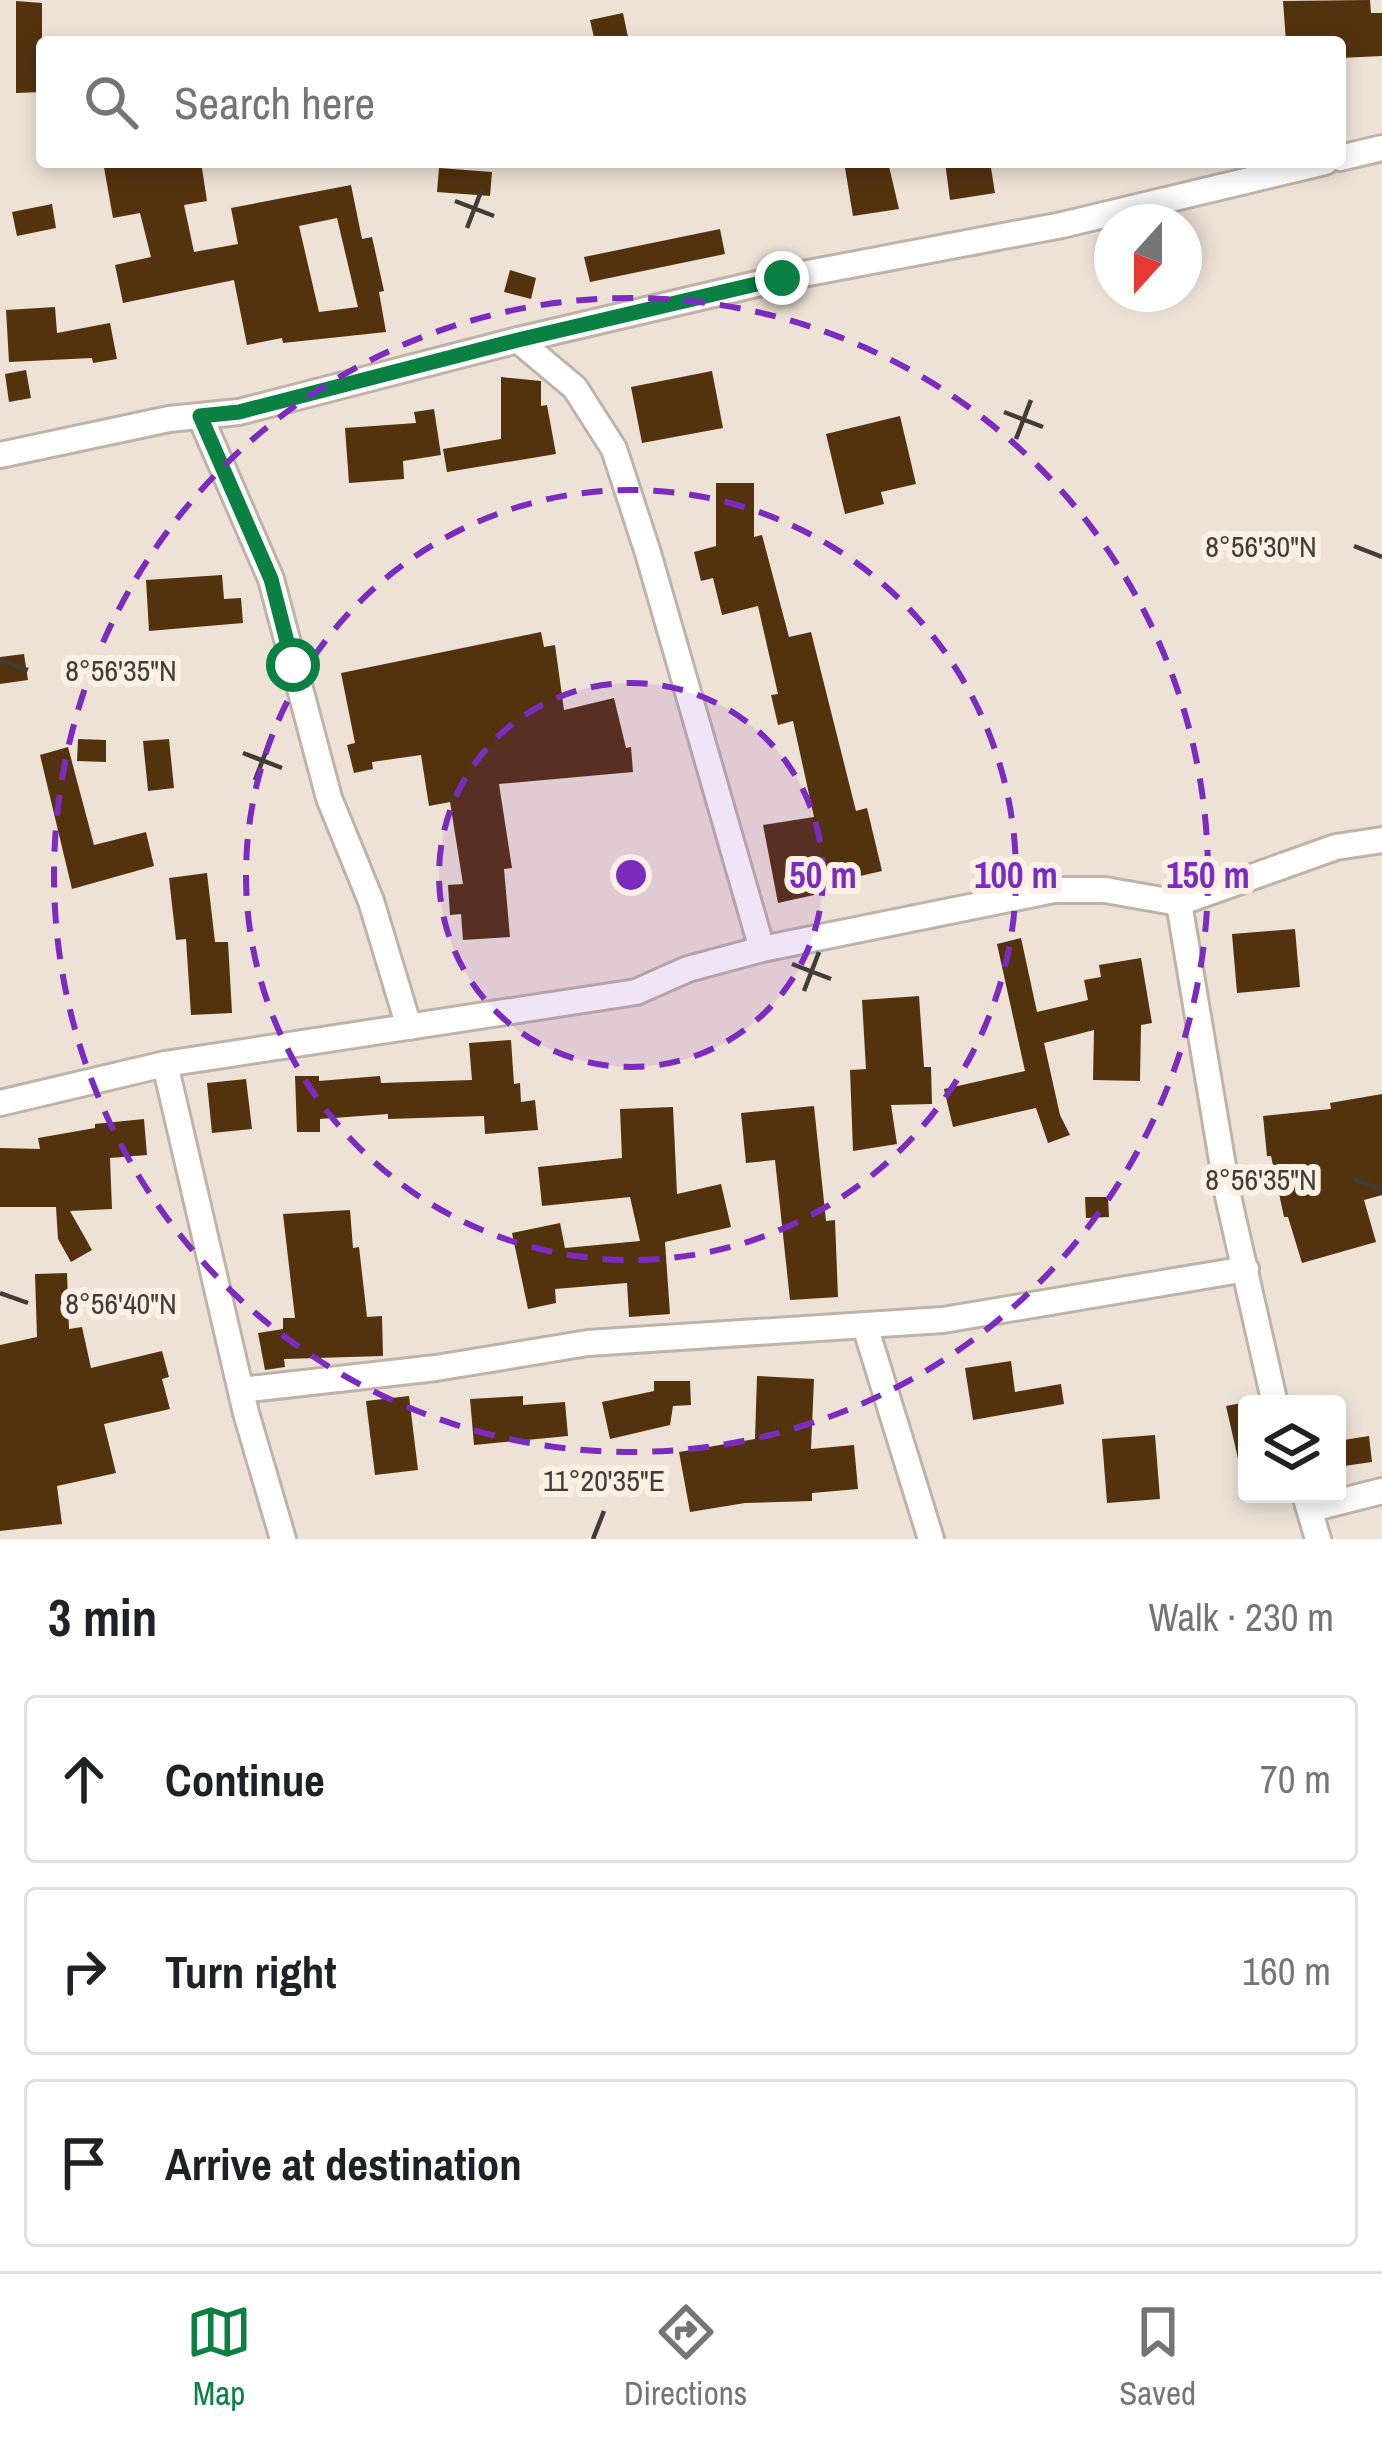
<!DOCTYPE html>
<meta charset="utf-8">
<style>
:root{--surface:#fff;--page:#f2f2f2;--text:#202124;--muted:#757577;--line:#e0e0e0;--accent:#0b8043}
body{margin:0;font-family:"Archivo Narrow",sans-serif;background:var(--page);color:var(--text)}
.controls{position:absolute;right:36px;bottom:36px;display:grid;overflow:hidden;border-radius:12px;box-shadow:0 6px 18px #0003}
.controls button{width:108px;height:108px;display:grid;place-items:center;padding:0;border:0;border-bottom:3px solid var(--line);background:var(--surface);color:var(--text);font:60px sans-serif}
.compass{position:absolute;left:1094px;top:204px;width:108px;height:108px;border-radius:50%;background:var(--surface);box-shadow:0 6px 18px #0003;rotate:201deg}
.stop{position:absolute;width:36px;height:36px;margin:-27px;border:9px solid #0b8043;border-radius:50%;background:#fff}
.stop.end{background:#0b8043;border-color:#fff;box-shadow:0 3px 12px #0008}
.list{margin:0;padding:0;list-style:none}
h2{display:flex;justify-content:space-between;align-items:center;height:156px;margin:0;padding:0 48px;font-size:51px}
h2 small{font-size:39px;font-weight:400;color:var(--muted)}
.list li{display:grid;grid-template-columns:78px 1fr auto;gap:36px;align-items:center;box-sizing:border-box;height:168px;margin:0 24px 24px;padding:0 24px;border:3px solid var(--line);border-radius:12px}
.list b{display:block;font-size:45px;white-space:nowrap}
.list em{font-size:39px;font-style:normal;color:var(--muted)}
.icon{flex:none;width:66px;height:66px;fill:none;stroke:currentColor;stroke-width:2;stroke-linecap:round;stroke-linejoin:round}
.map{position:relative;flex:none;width:1382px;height:1539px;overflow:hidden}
.search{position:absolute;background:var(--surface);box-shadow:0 6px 18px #0003;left:36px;right:36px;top:36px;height:132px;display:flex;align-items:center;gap:30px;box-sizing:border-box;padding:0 42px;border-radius:12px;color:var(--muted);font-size:45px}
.sheet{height:732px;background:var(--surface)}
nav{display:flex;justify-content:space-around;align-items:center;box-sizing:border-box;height:168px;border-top:3px solid var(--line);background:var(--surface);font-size:33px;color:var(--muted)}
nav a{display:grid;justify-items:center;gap:6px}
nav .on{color:var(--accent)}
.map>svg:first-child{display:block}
</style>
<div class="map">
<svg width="1382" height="1539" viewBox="0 0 1382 1539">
<rect width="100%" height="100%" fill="#eee2d7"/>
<!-- building -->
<g fill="#53320e" fill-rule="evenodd">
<path d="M1370,0L1371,13H1382V56L1340,58V42H1286L1283,1Z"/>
<path d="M16,1L42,3V92L16,93Z"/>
<path d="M623,13L629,42H595L590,20Z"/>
<path d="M103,162H201L207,201L184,205L194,252L238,244L231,208L351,185L362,239L372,237L384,291L379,292L386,332L283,343L282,338L247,345L234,280L123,303L115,265L151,257L140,213L113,218ZM337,218L358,307L319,312L299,226Z"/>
<path d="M844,162H888L899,209L853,216Z"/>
<path d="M945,162H990L995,193L950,200Z"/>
<path d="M439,168L492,172L490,196L437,192Z"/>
<path d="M52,204L56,228L17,236L12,212Z"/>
<path d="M720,229L725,254L590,282L584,257Z"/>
<path d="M510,270L536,278L531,299L504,292Z"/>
<path d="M55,307L57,333L110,323L117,359L93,363L92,358L9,362L6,310Z"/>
<path d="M26,370L31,398L9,402L5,374Z"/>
<path d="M712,371L723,428L642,443L631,387Z"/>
<path d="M501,377L541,381V406L547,405L556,454L447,472L443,449L501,439Z"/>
<path d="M434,409L441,455L403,461L404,479L349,483L345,428L416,423L414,412Z"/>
<path d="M900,416L916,484L881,492L884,504L845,514L826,434Z"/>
<path d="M716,483H754V537L762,535L789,637L811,632L856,811L867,808L882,871L812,887L814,895L778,903L763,825L814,817L793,721L778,725L771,695L778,694L758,606L722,615L713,578L701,581L694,552L716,546Z"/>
<path d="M222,575L224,599L241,598L243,623L149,631L146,580Z"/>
<path d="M541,632L544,647L555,645L564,710L614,698L626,748L631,747L633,772L499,784L512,868L504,869L510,937L463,940L461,914L450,915L448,885L463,884L450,802L429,806L421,755L372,762L373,769L354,773L347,745L355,743L341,673Z"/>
<path d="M24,654L28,680L0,684V657Z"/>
<path d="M78,739L106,740V762L77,761Z"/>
<path d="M169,739L174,788L148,791L143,741Z"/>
<path d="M68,747L94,845L146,832L154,866L72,889L40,755Z"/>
<path d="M207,873L215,942H228L232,1013L191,1015L186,939L176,940L169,878Z"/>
<path d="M1295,929L1300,987L1237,993L1232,934Z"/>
<path d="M1021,938L1037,1012L1088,1000L1084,980L1101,977L1099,965L1141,958L1152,1023L1141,1025L1140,1081L1093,1080L1094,1030L1044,1043L1060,1115L1070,1135L1048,1143L1036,1108L953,1127L944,1089L1025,1071L997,944Z"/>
<path d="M919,996L924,1067H931L932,1104L891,1105L897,1144L853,1151L850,1070L866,1069L862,1000Z"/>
<path d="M511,1040L514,1084L520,1083L521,1102L535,1100L538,1130L485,1134L484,1116L388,1119V1114L320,1119V1132H297L295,1076H319V1081L380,1076L381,1083L472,1080L469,1043Z"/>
<path d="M246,1079L252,1129L212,1133L207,1083Z"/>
<path d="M1382,1094V1195L1364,1200L1376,1242L1302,1263L1288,1217H1284L1271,1156H1267L1263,1116L1331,1109L1330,1103Z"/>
<path d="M814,1106L826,1221L835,1220L838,1297L790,1300L775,1160L746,1163L741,1113Z"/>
<path d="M673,1107L677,1194L721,1184L731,1227L665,1242L670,1314L629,1317L627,1283L555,1289L556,1303L528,1309L512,1233L560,1223L565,1248L640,1241L630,1197L542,1206L538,1167L622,1158L620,1109Z"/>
<path d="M144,1119L147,1155L110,1158L112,1209L70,1211L92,1250L71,1262L58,1239L56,1207H0V1148L40,1149L38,1138L95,1128V1124Z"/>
<path d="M1085,1197H1108L1109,1217L1086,1218Z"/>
<path d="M350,1210L353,1248L359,1247L367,1317L382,1316L383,1356L284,1359L285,1367L265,1370L258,1333L283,1329V1318H295L283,1214Z"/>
<path d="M67,1273L69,1329L82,1327L91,1368L162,1351L169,1377L162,1379L170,1409L104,1424L116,1473L57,1486L62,1524L0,1531V1345L37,1337L35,1274Z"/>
<path d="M1011,1361L1015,1392L1061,1384L1064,1404L973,1420L965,1368Z"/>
<path d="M757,1376L814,1379L811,1449L854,1445L858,1489L812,1493V1501L745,1503L690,1512L679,1452L755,1439Z"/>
<path d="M654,1381H690L691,1405L673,1406L670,1425L610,1439L602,1402L654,1391Z"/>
<path d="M409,1396L418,1470L375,1475L366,1401Z"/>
<path d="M523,1396V1405L565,1402L568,1436L474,1445L470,1399Z"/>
<path d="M1247,1402V1462L1239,1463L1226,1406Z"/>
<path d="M1155,1435L1160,1499L1107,1503L1102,1439Z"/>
<path d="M1369,1436L1372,1462L1337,1467V1441Z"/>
</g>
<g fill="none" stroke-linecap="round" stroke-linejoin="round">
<!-- minor casing -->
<g stroke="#bfb3a8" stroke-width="30">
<g id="minor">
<path d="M1340,158L1382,148"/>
<path d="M518,340L575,388L614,449L648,553L762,949"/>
<path d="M200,416L271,579L329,798L371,901L409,1027"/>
<path d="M0,455L169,419L239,412L518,340L782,278L1062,225L1325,162"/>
<path d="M1179,903L1228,1196L1275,1404"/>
<path d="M165,1064L246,1413L283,1539"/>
<path d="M0,1103L165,1064L636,992L688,969L762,949L1054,890H1105L1179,903L1336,847L1382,840"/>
<path d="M865,1326L931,1539"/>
<path d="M241,1390L436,1368L588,1343L943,1320L1246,1269"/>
<path d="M1305,1495L1318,1539"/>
<path d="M1311,1509L1382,1491"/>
</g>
</g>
<!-- minor -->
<use href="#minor" stroke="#fff" stroke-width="24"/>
</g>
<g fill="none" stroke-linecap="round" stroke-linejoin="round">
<!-- route -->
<path stroke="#0b8043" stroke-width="15" d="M293,665L271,579L200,416L239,412L518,340L782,278"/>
</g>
<!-- ticks -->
<path fill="none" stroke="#413c37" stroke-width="4.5" d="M455,201L494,216M467,228L482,189M1004,412L1043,427M1016,439L1031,400M1354,546L1382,557M0,660L28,670M243,753L282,768M255,780L270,741M792,964L831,979M804,991L819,952M1354,1179L1382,1190M0,1293L28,1303M593,1539L604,1511"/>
<!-- distance rings -->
<circle cx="631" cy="875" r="192" fill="#7b2cbf" fill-opacity=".12"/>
<g fill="none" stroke="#7b2cbf" stroke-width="6" stroke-dasharray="21 15">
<circle cx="631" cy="875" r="192"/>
<circle cx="631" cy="875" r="385"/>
<circle cx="631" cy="875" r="577"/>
</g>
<g font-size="30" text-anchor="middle" fill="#413c37" stroke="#fcefe4" stroke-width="12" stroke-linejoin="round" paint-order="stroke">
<text x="1261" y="557">8°56'30"N</text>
<text x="121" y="681">8°56'35"N</text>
<text x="1261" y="1190">8°56'35"N</text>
<text x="121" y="1314">8°56'40"N</text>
<text x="604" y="1491">11°20'35"E</text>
</g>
<circle cx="631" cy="875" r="18" fill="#7b2cbf" stroke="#fcefe4" stroke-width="6"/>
<g font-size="36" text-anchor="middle" font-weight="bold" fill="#7b2cbf" stroke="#fcefe4" stroke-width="12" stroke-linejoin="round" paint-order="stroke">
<text x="823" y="888">50 m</text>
<text x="1016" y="888">100 m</text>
<text x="1208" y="888">150 m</text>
</g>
</svg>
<div class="controls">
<button><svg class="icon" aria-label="layers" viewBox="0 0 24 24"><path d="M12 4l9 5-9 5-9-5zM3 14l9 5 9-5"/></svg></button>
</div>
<svg class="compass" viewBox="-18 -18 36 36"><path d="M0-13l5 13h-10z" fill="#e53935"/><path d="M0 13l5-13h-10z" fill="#757577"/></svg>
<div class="stop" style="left:293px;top:665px"></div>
<div class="stop end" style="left:782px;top:278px"></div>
<div class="search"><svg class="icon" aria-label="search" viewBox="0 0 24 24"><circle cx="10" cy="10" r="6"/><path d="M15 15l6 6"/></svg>Search here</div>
</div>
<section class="sheet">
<h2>3 min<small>Walk · 230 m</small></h2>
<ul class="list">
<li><svg class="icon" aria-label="ahead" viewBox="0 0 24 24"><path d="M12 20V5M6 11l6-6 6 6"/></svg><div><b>Continue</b></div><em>70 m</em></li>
<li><svg class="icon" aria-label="right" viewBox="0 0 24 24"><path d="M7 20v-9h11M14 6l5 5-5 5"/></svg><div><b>Turn right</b></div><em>160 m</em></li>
<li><svg class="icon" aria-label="arrive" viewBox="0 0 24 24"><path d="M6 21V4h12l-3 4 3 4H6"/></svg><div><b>Arrive at destination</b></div></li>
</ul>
</section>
<nav>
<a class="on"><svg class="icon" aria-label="map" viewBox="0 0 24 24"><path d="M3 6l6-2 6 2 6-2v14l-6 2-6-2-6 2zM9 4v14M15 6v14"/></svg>Map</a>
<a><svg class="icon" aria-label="directions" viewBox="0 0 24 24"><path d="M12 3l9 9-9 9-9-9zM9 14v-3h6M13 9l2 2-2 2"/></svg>Directions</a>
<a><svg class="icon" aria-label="saved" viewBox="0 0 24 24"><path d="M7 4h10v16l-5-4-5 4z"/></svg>Saved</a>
</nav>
